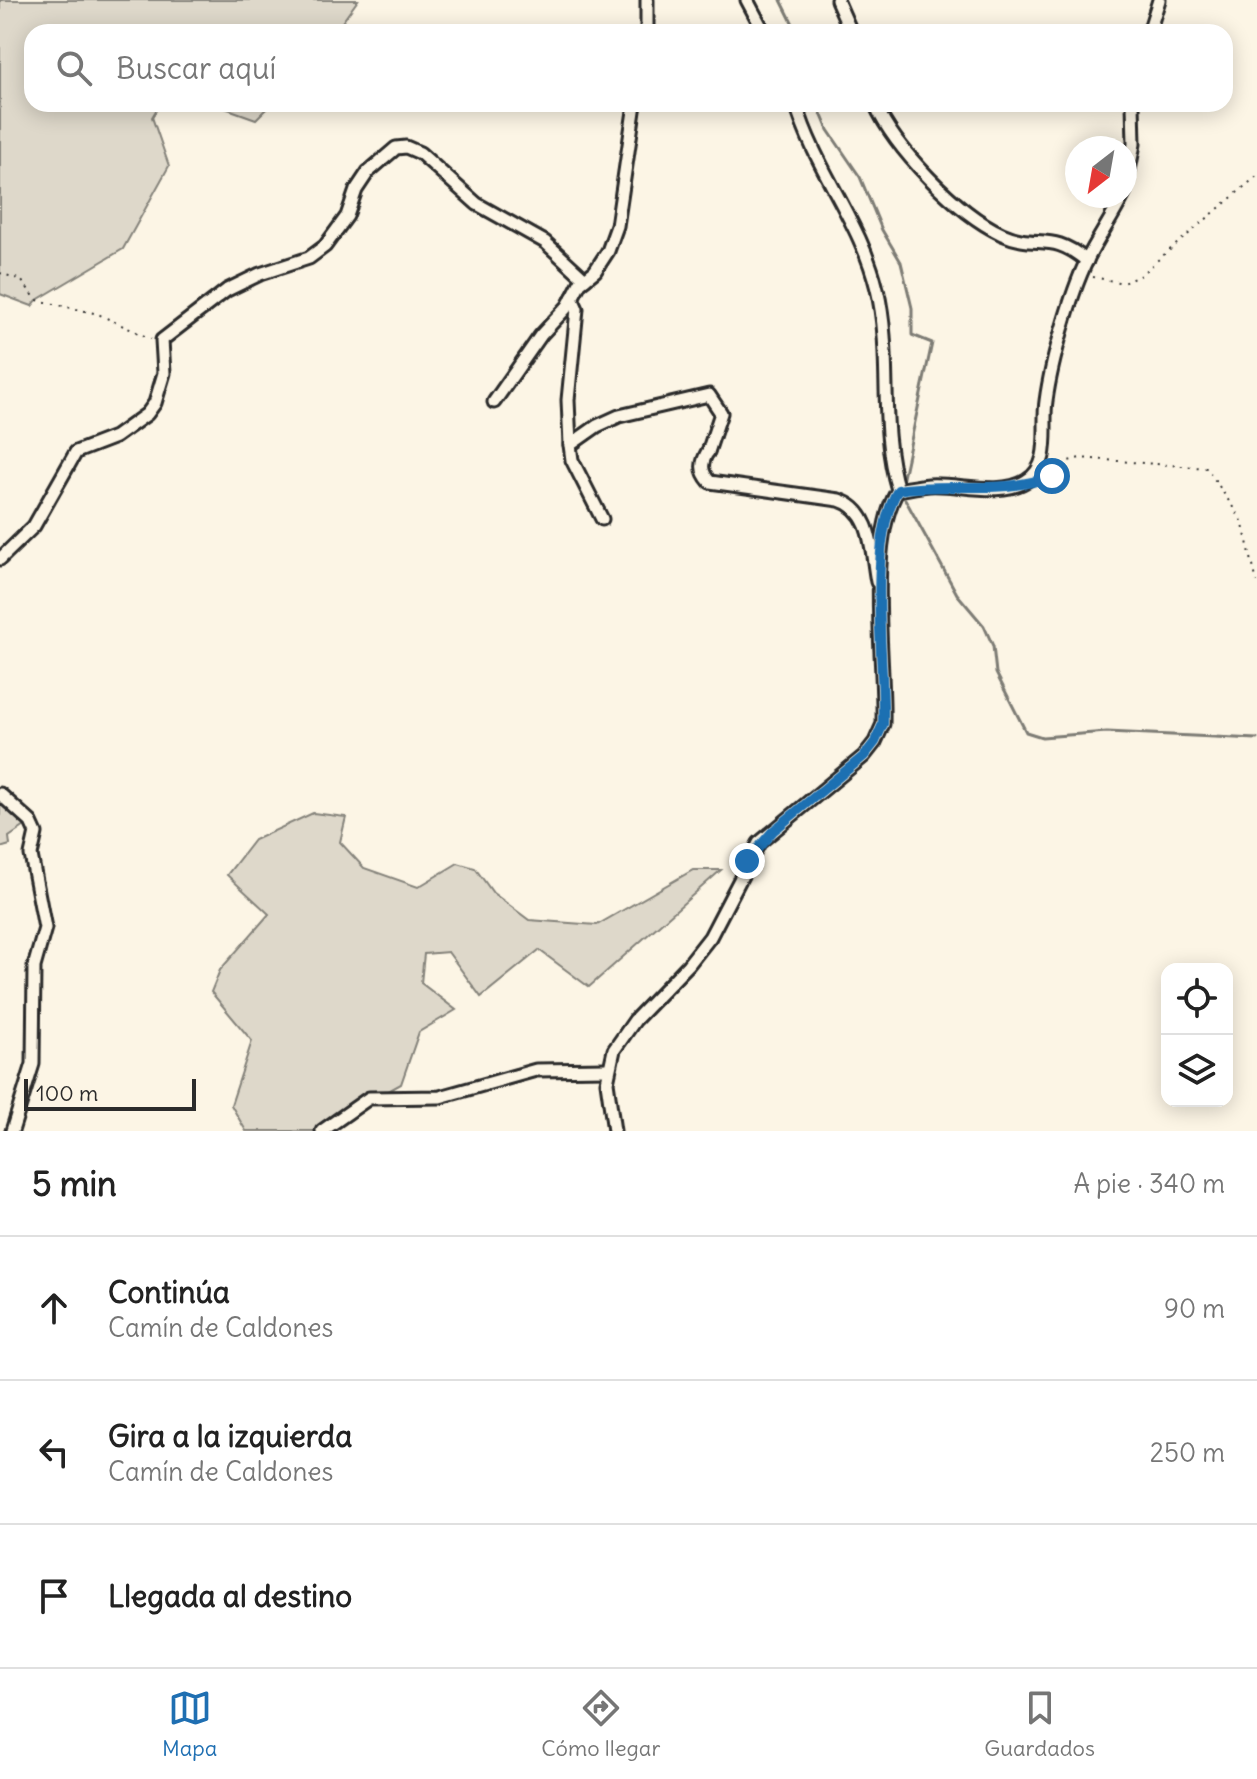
<!DOCTYPE html>
<html lang="es">
<meta charset="utf-8">
<style>
:root{--surface:#fff;--page:#f2f2f2;--text:#222;--muted:#767676;--line:#e0e0e0;--accent:#1f6fb2}
body{margin:0;font-family:Delius,sans-serif;background:var(--page);color:var(--text)}
.controls{position:absolute;right:24px;bottom:24px;display:grid;overflow:hidden;border-radius:16px;box-shadow:0 4px 20px #0003}
.controls button{width:72px;height:72px;display:grid;place-items:center;padding:0;border:0;border-bottom:2px solid var(--line);background:var(--surface);color:var(--text);font:40px sans-serif}
.compass{position:absolute;left:1065px;top:136px;width:72px;height:72px;border-radius:50%;background:var(--surface);box-shadow:0 4px 20px #0003;rotate:211deg}
.scale{position:absolute;left:24px;bottom:20px;width:172px;box-sizing:border-box;padding-left:8px;border:4px solid #2b2b2b;border-top:0;font-size:22px;line-height:28px;white-space:nowrap;color:#2b2b2b;-webkit-text-stroke:6px #fcf5e5;paint-order:stroke}
.stop{position:absolute;width:24px;height:24px;margin:-18px;border:6px solid #1f6fb2;border-radius:50%;background:#fff}
.stop.end{background:#1f6fb2;border-color:#fff;box-shadow:0 2px 8px #0008}
.list{margin:0;padding:0;list-style:none}
h2{display:flex;justify-content:space-between;align-items:center;height:104px;margin:0;padding:0 32px;font-size:34px}
h2 small{font-size:26px;font-weight:400;color:var(--muted)}
.list li{display:grid;grid-template-columns:52px 1fr auto;gap:24px;align-items:center;box-sizing:border-box;height:144px;padding:0 32px;border-top:2px solid var(--line)}
.list b{display:block;font-size:30px;white-space:nowrap}
.list p{margin:0;font-size:26px;white-space:nowrap;color:var(--muted)}
.list em{font-size:26px;font-style:normal;color:var(--muted)}
.icon{flex:none;width:44px;height:44px;fill:none;stroke:currentColor;stroke-width:2;stroke-linecap:round;stroke-linejoin:round}
.map{position:relative;flex:none;width:1257px;height:1131px;overflow:hidden}
.search{position:absolute;background:var(--surface);box-shadow:0 4px 20px #0003;left:24px;right:24px;top:24px;height:88px;display:flex;align-items:center;gap:20px;box-sizing:border-box;padding:0 28px;border-radius:24px;color:var(--muted);font-size:30px}
.sheet{height:536px;background:var(--surface)}
nav{display:flex;justify-content:space-around;align-items:center;box-sizing:border-box;height:112px;border-top:2px solid var(--line);background:var(--surface);font-size:22px;color:var(--muted)}
nav a{display:grid;justify-items:center;gap:4px}
nav .on{color:var(--accent)}
.map>svg:first-child{display:block}
</style>
<div class="map">
<svg width="1257" height="1131" viewBox="0 0 1257 1131">
<rect width="100%" height="100%" fill="#fcf5e5"/>
<filter id="ink" filterUnits="userSpaceOnUse"><feTurbulence type="fractalNoise" baseFrequency=".0125" numOctaves="2"/><feDisplacementMap in="SourceGraphic" scale="16" xChannelSelector="R" yChannelSelector="G"/><feConvolveMatrix kernelMatrix="1 2 1 2 8 2 1 2 1" color-interpolation-filters="sRGB"/></filter>
<g filter="url(#ink)">
<!-- green -->
<g fill="#ded8ca" stroke="#84827a" stroke-width="2">
<path d="M0,0H358L335,32H32V104H160L152,117L169,166L123,249L37,300L32,306L0,294Z"/>
<path d="M214,104H271L256,119Z"/>
<path d="M0,794L31,822L9,837L10,845L0,848Z"/>
<path d="M313,813L346,817L340,842L364,868L418,887L458,863L475,868L493,893L529,920L597,925L693,870H721L589,987L539,950L481,997L448,952L424,954L421,983L456,1010L419,1032L401,1084L316,1131H246L231,1105L252,1041L211,992L220,970L269,914L227,875L254,840Z"/>
</g>
<g fill="none" stroke-linecap="round" stroke-linejoin="round">
<!-- stream -->
<g stroke="#7d7b74" stroke-width="3">
<path d="M781,0L797,32"/>
<path d="M817,104L828,130L860,177L882,230L901,262L912,308V335L932,343L902,482"/>
<path d="M905,499L957,594L984,626L993,646L996,673L1026,732L1042,737L1107,732L1257,739"/>
</g>
<!-- minor casing -->
<g stroke="#2b2b2b" stroke-width="17">
<g id="minor">
<path d="M747,0L764,32"/>
<path d="M837,0L851,32"/>
<path d="M647,32V0"/>
<path d="M1149,32L1159,0"/>
<path d="M796,104C815,170 861,222 877,289C893,355 878,424 898,490"/>
<path d="M875,104C895,149 957,213 1002,234C1038,250 1050,230 1087,261"/>
<path d="M1125,191L1134,144L1133,104"/>
<path d="M494,402L541,335L568,306L580,283L595,271L608,251L617,226L635,104"/>
<path d="M570,445L568,400L577,309L572,298"/>
<path d="M708,451C701,463 700,471 710,482L839,500C873,511 871,551 877,582"/>
<path d="M602,519L572,460L570,445L597,426L619,416L709,395L721,413L708,452"/>
<path d="M0,559L34,526L76,452L115,437L147,414L155,403L164,373L162,340L227,290L260,274L309,258L325,246L347,216L356,190L368,172L396,148L406,147L420,153L477,204L545,242L585,279"/>
<path d="M0,794L31,822L36,833L31,855L45,928L34,967L33,1064L12,1131"/>
<path d="M322,1131L369,1098L440,1097L536,1070L607,1069"/>
<path d="M614,1131L607,1082L614,1050L635,1020L688,965L710,937L759,843L864,756L875,742L883,724C885,660 866,542 898,490C908,488 919,486 929,485C958,483 1000,497 1026,481C1053,465 1042,427 1046,401C1051,363 1070,295 1087,260C1098,238 1112,218 1123,196"/>
</g>
</g>
<!-- path -->
<g stroke="#2b2b2b" stroke-width="2" stroke-dasharray="2 6" stroke-linecap="butt">
<path d="M0,273L21,280L37,300L98,314L151,339"/>
<path d="M1093,277L1123,283L1139,276L1257,176"/>
<path d="M1044,480L1068,461L1080,458L1207,468L1242,521L1257,582"/>
</g>
<!-- minor -->
<use href="#minor" stroke="#fcf5e5" stroke-width="11"/>
</g>
</g>
<g fill="none" stroke-linecap="round" stroke-linejoin="round" filter="url(#ink)">
<!-- route -->
<path stroke="#1f6fb2" stroke-width="10" d="M747,861L773,831L864,756L875,742L883,724C885,660 866,542 898,490C949,482 1004,495 1052,476"/>
</g>
</svg>
<div class="controls">
<button><svg class="icon" aria-label="locate" viewBox="0 0 24 24"><circle cx="12" cy="12" r="6"/><path d="M12 2v4M12 18v4M2 12h4M18 12h4"/></svg></button>
<button><svg class="icon" aria-label="layers" viewBox="0 0 24 24"><path d="M12 4l9 5-9 5-9-5zM3 14l9 5 9-5"/></svg></button>
</div>
<svg class="compass" viewBox="-18 -18 36 36"><path d="M0-13l5 13h-10z" fill="#e53935"/><path d="M0 13l5-13h-10z" fill="#767676"/></svg>
<div class="scale">100 m</div>
<div class="stop" style="left:1052px;top:476px"></div>
<div class="stop end" style="left:747px;top:861px"></div>
<div class="search"><svg class="icon" aria-label="search" viewBox="0 0 24 24"><circle cx="10" cy="10" r="6"/><path d="M15 15l6 6"/></svg>Buscar aquí</div>
</div>
<section class="sheet">
<h2>5 min<small>A pie · 340 m</small></h2>
<ul class="list">
<li><svg class="icon" aria-label="ahead" viewBox="0 0 24 24"><path d="M12 20V5M6 11l6-6 6 6"/></svg><div><b>Continúa</b><p>Camín de Caldones</p></div><em>90 m</em></li>
<li><svg class="icon" aria-label="left" viewBox="0 0 24 24"><path d="M17 20v-9H6M10 6l-5 5 5 5"/></svg><div><b>Gira a la izquierda</b><p>Camín de Caldones</p></div><em>250 m</em></li>
<li><svg class="icon" aria-label="arrive" viewBox="0 0 24 24"><path d="M6 21V4h12l-3 4 3 4H6"/></svg><div><b>Llegada al destino</b></div></li>
</ul>
</section>
<nav>
<a class="on"><svg class="icon" aria-label="map" viewBox="0 0 24 24"><path d="M3 6l6-2 6 2 6-2v14l-6 2-6-2-6 2zM9 4v14M15 6v14"/></svg>Mapa</a>
<a><svg class="icon" aria-label="directions" viewBox="0 0 24 24"><path d="M12 3l9 9-9 9-9-9zM9 14v-3h6M13 9l2 2-2 2"/></svg>Cómo llegar</a>
<a><svg class="icon" aria-label="saved" viewBox="0 0 24 24"><path d="M7 4h10v16l-5-4-5 4z"/></svg>Guardados</a>
</nav>
